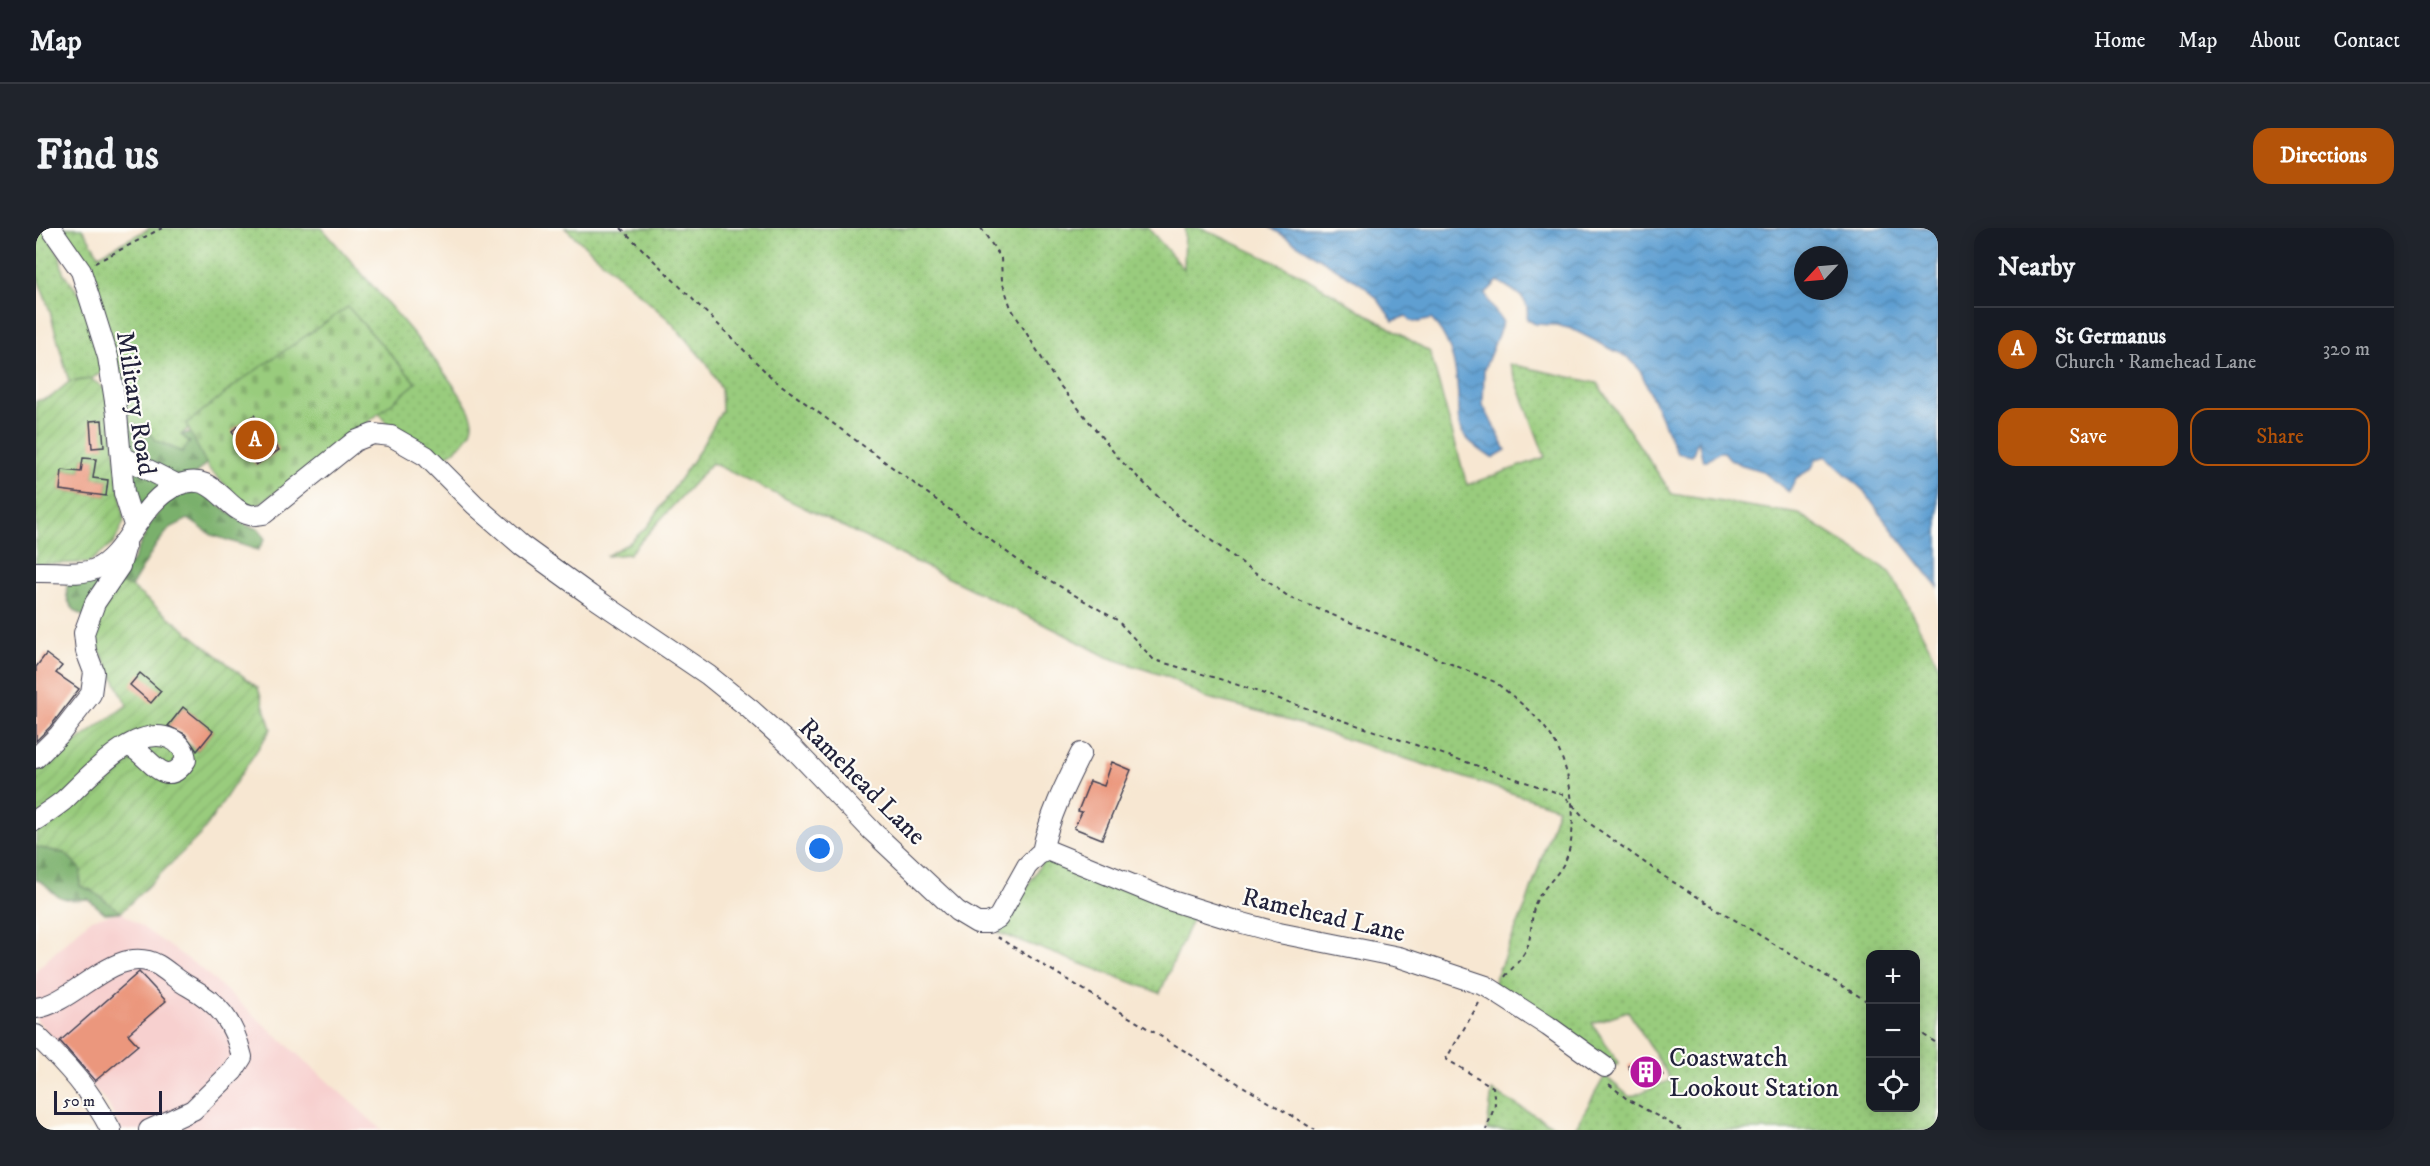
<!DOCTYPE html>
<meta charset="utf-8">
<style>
:root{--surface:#171b24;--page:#20242c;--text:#f1f3f6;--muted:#9ea1a6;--line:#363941;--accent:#b45309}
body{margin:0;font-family:"IM FELL DW Pica",serif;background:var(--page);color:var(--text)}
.controls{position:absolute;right:18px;bottom:18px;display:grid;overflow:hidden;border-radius:12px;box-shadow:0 3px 15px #0003}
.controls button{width:54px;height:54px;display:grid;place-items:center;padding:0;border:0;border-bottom:2px solid var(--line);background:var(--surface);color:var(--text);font:30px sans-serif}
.compass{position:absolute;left:1758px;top:18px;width:54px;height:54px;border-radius:50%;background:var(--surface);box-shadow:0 3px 15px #0003;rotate:244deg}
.scale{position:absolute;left:18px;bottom:15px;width:108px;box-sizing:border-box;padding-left:6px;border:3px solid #22223b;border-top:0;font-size:16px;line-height:21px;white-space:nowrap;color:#22223b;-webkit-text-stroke:4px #fdfcf7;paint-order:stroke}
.you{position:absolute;left:784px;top:621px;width:21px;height:21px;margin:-15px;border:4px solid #fff;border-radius:50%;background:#1a73e8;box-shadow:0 0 0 9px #1a73e833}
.badge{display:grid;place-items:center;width:39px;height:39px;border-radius:50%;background:var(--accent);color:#fff;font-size:20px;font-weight:700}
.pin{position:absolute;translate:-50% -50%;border:3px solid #fff;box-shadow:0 2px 6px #0006}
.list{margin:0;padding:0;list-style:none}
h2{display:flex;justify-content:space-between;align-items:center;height:78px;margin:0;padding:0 24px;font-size:26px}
h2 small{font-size:20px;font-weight:400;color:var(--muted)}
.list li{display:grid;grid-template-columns:39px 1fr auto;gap:18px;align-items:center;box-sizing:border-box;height:84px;padding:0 24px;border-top:2px solid var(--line)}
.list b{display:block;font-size:22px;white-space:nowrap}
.list p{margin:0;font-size:20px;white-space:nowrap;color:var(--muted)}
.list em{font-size:20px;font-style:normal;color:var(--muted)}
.actions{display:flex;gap:12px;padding:18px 24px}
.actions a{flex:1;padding:14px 0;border:2px solid var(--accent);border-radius:18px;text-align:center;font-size:21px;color:var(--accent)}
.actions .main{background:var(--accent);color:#fff}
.icon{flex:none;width:33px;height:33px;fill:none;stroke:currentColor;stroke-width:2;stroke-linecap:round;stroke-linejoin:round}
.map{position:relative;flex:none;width:1902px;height:902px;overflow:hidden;border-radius:18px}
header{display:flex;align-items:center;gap:36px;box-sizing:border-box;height:84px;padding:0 30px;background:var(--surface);border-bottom:2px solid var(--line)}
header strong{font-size:28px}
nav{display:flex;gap:33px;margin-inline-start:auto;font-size:21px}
.intro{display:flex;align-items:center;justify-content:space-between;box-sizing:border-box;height:144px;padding:0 36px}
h1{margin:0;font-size:42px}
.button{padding:15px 27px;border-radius:18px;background:var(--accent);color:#fff;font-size:21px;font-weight:700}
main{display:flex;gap:36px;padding:0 36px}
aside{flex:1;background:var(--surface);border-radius:18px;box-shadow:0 3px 15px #0003}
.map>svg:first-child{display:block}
</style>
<header>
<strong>Map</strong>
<nav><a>Home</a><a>Map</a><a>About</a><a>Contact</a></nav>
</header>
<div class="intro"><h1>Find us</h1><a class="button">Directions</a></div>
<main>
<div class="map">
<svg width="1902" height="902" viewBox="0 0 1902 902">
<defs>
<pattern id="grass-dots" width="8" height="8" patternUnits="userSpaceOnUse" patternTransform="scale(1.5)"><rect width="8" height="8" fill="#99cc7d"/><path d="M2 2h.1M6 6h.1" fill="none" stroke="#84af6d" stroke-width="1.8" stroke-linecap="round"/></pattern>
<pattern id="forest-firs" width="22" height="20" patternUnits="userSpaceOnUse" patternTransform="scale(1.5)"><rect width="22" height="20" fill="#7ab06c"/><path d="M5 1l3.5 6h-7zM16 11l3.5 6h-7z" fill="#648f5a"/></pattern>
<pattern id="cemetery-stones" width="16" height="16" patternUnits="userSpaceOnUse" patternTransform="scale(1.5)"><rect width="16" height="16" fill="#99cc7d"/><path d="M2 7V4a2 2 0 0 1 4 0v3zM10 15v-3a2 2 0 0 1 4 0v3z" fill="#84af6d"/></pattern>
<pattern id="garden-furrows" width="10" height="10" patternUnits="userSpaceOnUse" patternTransform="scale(1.5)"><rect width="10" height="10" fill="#99cc7d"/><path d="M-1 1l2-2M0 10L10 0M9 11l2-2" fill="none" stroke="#84af6d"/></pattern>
<pattern id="water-waves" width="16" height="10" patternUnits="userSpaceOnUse" patternTransform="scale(1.5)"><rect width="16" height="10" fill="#5e9fd1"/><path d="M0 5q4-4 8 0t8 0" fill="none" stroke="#4d81ab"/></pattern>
</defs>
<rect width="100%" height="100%" fill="#fdfcf7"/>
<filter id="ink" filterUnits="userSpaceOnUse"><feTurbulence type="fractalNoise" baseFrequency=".0167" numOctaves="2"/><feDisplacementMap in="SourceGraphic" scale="12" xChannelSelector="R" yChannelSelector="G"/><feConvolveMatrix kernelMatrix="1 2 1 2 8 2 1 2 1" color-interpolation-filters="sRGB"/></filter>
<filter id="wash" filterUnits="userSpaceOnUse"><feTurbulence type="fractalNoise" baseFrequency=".008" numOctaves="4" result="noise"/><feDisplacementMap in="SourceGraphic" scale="24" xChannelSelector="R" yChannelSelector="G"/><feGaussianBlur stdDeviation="1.35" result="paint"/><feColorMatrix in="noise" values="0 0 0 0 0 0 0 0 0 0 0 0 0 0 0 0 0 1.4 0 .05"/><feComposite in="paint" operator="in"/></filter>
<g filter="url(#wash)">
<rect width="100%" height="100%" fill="#f7e7d2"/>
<!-- built -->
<path fill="#f7d0cf" d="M85,684L166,741L346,902H85L72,876L0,791V742L55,691Z"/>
<!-- grass -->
<g fill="url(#grass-dots)" stroke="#5e775c" stroke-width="1.5" fill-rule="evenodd">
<path d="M0,0H7L24,28L27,45L45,68L69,142L55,151L33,154L13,80L0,46Z"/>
<path d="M26,0H46L63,27L114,0H286C312,31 435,164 437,194C438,210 417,223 406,232L355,202L343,185L379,155L207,151L145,207L154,214L146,225L121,213L105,198H93L57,49Z"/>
<path d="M529,0H1112L1148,41L1149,0H1166L1262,45L1394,124L1431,257L1509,229L1474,136L1561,155L1636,266L1763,286L1854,344L1902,436V902H1538L1569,848L1594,869L1635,852L1592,783L1556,795L1583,836L1573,840L1456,758L1490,677L1522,580L1229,485L1168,469L1132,449L1071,429L1024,404L676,235L593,326L570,328L593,315L612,298L663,223L686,182L685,161L671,136L634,93ZM1834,726H1880V880H1834Z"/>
<path d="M1009,629L1158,687L1124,765L963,705Z"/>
<path d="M1456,863L1525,902H1451Z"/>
</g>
<!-- forest -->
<g fill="url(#forest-firs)" stroke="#4e6954" stroke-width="1.5">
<path d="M93,198H105L121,213L146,224L154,214L145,207L165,201L176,230L155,250L100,286L89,206Z"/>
<path d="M157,258L212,298L223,301L229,311L222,322L176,307L152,291L134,300L120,317L95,359L81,354L53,391C34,383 26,370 33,350L80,330L95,336L115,294L131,274Z"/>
<path d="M0,619L29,625L45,641L44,658L55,662L85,684L69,685L52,671C41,672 28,673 19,666C11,660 10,654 0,652Z"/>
</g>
<!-- cemetery -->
<path fill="url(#cemetery-stones)" stroke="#5e775c" stroke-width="1.5" d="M312,79L380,155L307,215L215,282L173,241L150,196L207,151Z"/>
<!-- garden -->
<g fill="url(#garden-furrows)" stroke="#5e775c" stroke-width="1.5" fill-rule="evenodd">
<path d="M55,151L71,162L88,293L78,315L52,335L0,336V173L15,169L33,154ZM47,230L59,232L57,250L72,252L70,268L24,262L27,242L45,244Z"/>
<path d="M81,354L95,359L222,460L235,501L166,605L85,684L55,662L44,658L45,641L29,625L0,619V544L91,477L60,415V382ZM147,479L177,503L161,523L131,499Z"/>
</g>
<!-- water -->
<path fill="url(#water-waves)" stroke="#406086" stroke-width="1.5" fill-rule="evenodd" d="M1235,0H1902V359L1847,290L1828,263L1790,228L1781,231L1775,241L1760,250L1753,264L1726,243L1703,236L1694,231L1688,224H1683L1671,233H1667L1662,212L1656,228L1641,225L1604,142L1593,130L1536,101L1520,97L1499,96L1491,91C1494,68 1480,65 1462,53L1450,65L1453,75L1467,94L1448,142L1447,177L1470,222L1456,230C1445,223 1430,213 1425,202C1421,193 1422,179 1422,169C1421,143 1415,110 1395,91L1383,94L1374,93L1370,88L1357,93L1343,73L1328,58ZM1767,27H1803V63H1767Z"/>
<g id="blocks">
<!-- building -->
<g fill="#eb977d">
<path d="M218,187L243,222L220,237L196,203Z"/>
<path d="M66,192L68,219L56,220L54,193Z"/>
<path d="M47,230L60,231L57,250L72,252L70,268L24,262L26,242L45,244Z"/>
<path d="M10,426L26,438L20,445L43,461L14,499L0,513V439Z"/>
<path d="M104,445L125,463L115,475L94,457Z"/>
<path d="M147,479L177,503L161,523L149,506L132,498Z"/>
<path d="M1076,534L1095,542L1066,611L1038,600L1046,584L1042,583L1054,553L1068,558Z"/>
<path d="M103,744L130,773L92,806L102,817L59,853L24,813Z"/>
<path d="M1606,830L1612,841L1621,837L1627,847L1607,856L1603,847L1598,849L1592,838Z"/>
</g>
</g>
</g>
<g filter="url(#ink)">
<use href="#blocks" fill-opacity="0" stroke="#424052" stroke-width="1.5"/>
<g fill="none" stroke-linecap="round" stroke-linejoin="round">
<!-- minor casing -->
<g stroke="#424052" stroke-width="22">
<g id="minor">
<path d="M15,0L45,43L72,129L81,186L88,265L98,297"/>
<path d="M85,228L142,257"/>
<path d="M0,344C18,343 43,348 59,341C92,327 103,273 142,257C179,242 187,281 214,287C218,288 224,286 228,286L319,213L337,206L355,208L390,228L439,277L485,317L554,367L672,447L714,481L757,520L836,603L921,683L941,695H952L962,690L991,638L1002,627L1011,622L1136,673L1203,694L1243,705L1363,729L1450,758L1512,798L1569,839"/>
<path d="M0,530L23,507L55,466L58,444L50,423L48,405L59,375L84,338L90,317"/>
<path d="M0,592C9,586 18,580 27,573C50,552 99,494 135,511C144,515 149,522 150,532C129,565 113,526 93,518"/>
<path d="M1006,624C1013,589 1029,557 1045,525"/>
<path d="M0,780C40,775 79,714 122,737C132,743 141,752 152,758C183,775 198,794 206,829L197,843L157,882L113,902"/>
<path d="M0,807C31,837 55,863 75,902"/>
</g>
</g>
<!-- path -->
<g stroke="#424052" stroke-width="2" stroke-dasharray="4.5 4.5" stroke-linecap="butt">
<path d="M585,0L737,151L991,339L1081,392L1118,432L1187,452L1528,567L1553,595L1629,649L1834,775"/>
<path d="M945,0L965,30L966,53L975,80L1018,150L1084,232L1143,289L1253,369L1459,454C1478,469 1501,487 1515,508C1535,538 1544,598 1530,631C1523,648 1505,660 1499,676C1495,689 1496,704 1492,717C1489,728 1475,741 1468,750"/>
<path d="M59,35L126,0"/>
<path d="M961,709L1279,902"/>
<path d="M1443,775L1410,831L1457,859L1459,877L1450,902"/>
<path d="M1880,802L1902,816"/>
<path d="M1573,856L1591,871L1646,902"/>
</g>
<!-- minor -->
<use href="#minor" stroke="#fff" stroke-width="20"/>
</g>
</g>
<!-- icons -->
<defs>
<g id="building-disc" transform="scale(1.725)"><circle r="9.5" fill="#b5179e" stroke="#fdfcf7"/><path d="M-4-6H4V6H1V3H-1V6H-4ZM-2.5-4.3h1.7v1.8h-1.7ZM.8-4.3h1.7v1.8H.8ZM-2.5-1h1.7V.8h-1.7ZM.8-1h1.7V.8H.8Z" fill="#fff"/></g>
</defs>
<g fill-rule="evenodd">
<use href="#building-disc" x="1610" y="844"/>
</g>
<g text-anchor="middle" stroke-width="4.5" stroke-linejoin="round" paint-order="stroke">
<!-- street labels -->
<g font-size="26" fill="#22223b" stroke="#fdfcf7">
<text transform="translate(101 175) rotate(81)" y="9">Military Road</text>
<text transform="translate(827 553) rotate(45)" y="9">Ramehead Lane</text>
<text transform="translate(1288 686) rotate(13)" y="9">Ramehead Lane</text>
</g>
<!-- poi labels -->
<g font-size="26" fill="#22223b" stroke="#fdfcf7" text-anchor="start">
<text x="1633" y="838">Coastwatch<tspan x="1633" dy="30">Lookout Station</tspan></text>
</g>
</g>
</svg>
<div class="controls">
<button>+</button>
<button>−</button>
<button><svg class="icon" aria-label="locate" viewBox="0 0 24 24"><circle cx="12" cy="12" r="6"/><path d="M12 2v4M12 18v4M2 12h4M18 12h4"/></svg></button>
</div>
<svg class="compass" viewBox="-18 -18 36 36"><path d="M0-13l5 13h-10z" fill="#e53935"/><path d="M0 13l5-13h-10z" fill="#9ea1a6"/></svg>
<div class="scale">50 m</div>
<div class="you"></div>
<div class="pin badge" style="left:219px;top:212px">A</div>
</div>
<aside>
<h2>Nearby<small></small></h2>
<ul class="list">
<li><span class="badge">A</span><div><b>St Germanus</b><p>Church · Ramehead Lane</p></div><em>320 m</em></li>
</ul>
<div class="actions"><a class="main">Save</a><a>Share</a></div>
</aside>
</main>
